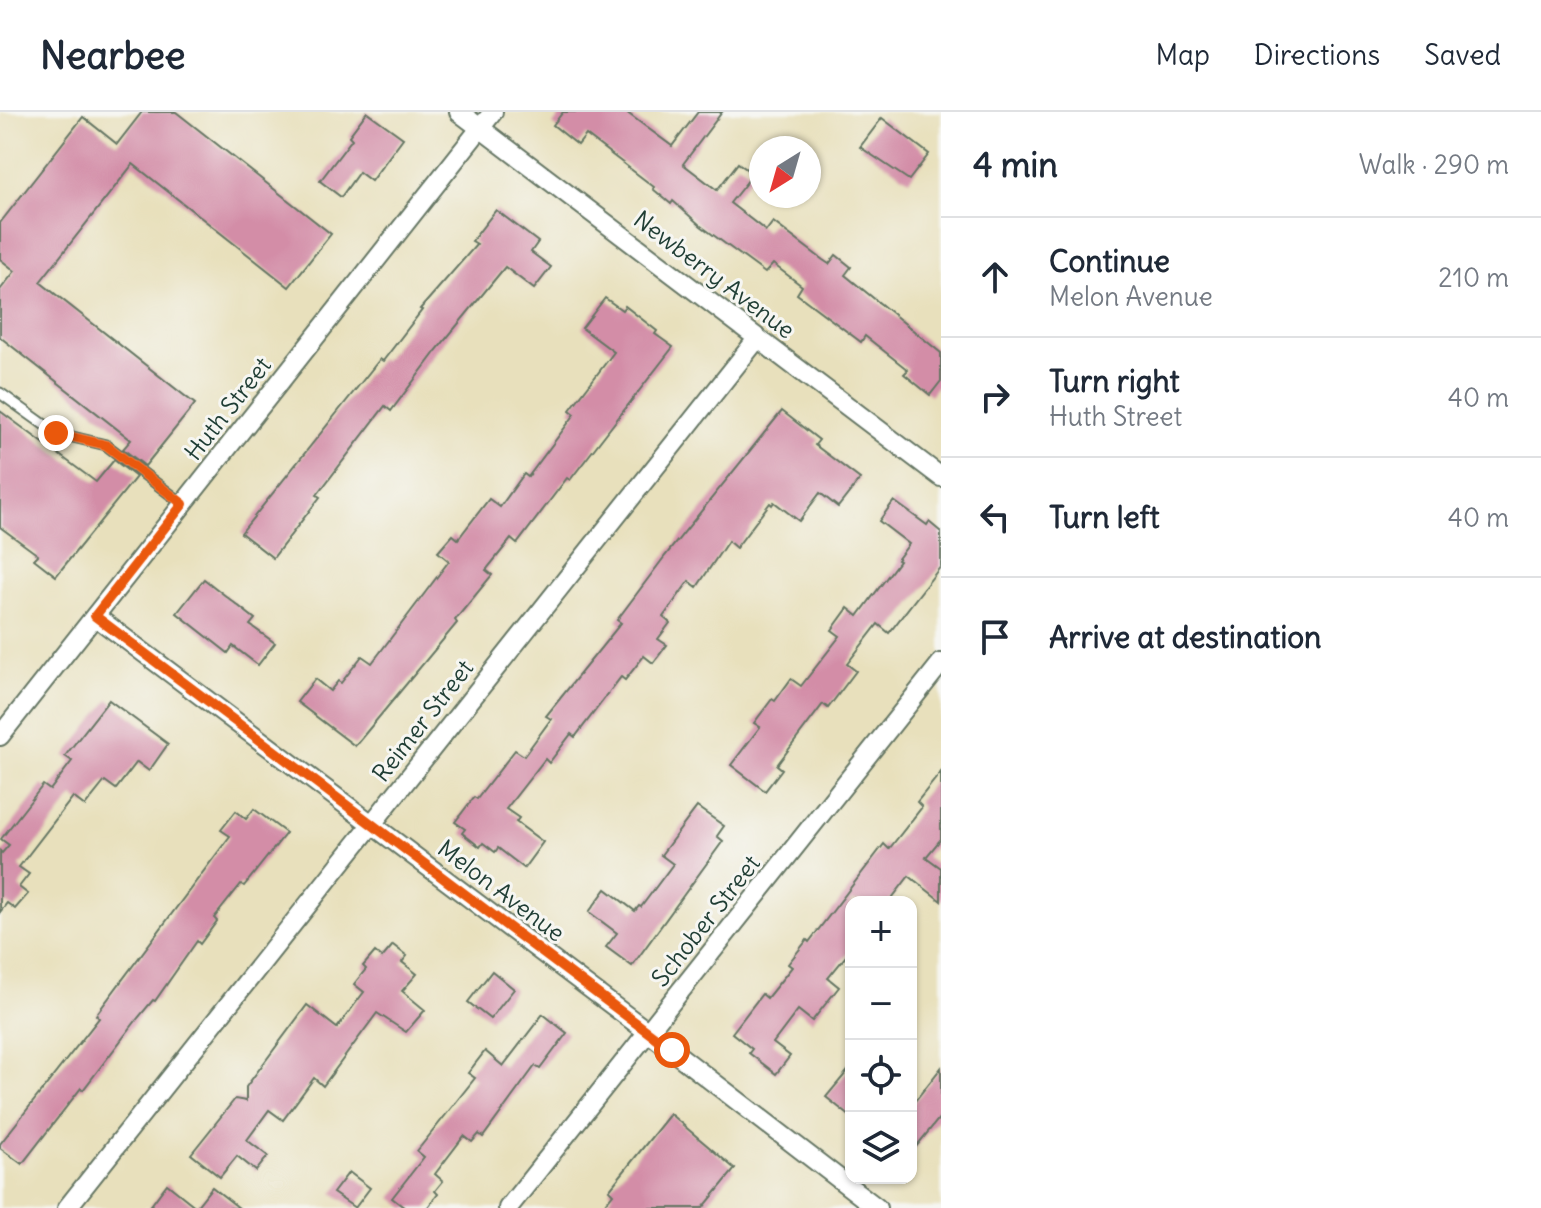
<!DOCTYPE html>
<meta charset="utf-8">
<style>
:root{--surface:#fff;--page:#f2f2f3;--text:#1f2937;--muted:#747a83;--line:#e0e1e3}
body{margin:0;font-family:Delius,sans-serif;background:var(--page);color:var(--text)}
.controls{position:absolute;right:24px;bottom:24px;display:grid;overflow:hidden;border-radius:16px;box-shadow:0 2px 6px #0004}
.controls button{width:72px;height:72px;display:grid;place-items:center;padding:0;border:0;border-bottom:2px solid var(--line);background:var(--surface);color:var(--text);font:40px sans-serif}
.compass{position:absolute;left:749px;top:24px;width:72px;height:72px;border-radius:50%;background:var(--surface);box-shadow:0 2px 6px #0004;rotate:217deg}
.stop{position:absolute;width:24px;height:24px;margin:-18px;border:6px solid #ea580c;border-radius:50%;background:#fff}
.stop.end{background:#ea580c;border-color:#fff;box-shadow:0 2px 8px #0008}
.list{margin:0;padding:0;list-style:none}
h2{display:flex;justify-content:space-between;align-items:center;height:104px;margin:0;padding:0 32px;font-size:34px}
h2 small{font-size:26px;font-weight:400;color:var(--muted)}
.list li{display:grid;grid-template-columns:52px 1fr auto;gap:24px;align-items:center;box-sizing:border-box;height:120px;padding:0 32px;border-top:2px solid var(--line)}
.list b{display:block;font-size:30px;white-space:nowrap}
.list p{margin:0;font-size:26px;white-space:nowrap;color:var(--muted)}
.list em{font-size:26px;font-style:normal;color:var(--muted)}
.icon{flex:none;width:44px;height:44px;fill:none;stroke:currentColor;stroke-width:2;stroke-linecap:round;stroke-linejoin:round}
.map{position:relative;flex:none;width:941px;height:1096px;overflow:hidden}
header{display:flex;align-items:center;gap:48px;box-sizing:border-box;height:112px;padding:0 40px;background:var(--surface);border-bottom:2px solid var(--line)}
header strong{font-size:38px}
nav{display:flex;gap:44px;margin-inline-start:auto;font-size:28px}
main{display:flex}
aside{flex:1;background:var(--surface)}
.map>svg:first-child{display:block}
</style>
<header>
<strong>Nearbee</strong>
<nav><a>Map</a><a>Directions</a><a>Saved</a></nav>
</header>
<main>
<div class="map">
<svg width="941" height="1096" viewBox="0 0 941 1096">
<rect width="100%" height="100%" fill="#f6f6f2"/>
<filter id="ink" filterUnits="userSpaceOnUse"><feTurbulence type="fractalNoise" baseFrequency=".0125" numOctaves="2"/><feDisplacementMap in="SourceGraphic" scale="16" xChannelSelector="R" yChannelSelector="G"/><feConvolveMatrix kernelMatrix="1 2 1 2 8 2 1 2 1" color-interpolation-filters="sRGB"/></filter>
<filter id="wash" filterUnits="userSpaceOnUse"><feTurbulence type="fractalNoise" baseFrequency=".006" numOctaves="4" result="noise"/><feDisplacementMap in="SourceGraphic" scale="32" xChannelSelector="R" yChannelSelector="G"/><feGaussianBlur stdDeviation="1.8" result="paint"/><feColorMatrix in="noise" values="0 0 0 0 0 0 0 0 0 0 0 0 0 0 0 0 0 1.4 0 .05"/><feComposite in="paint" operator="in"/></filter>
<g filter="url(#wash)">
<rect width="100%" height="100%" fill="#e8e0bc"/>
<g id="blocks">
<!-- building -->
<g fill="#d38da7">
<path d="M142,0H176L331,122L289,175L133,52L40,170L195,292L145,354L123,337L131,328L0,225V178L15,159L0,147V111L83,5L117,32Z"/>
<path d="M367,0L403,26L371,69L359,60L341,85L320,69L352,27L349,24Z"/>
<path d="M563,0H626L672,34L698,0H722L683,52L717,78L738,51L753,62L730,91L766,119L773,110L823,148L829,152L836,143L851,155L845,163L941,241V269L930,283L904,262L908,258L865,224L861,230L797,182L802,174L773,152L765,161L701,114L673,89L671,92L653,77L654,75L586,23L578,33L553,13Z"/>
<path d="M882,6L929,42L909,68L860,35Z"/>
<path d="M496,98L538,130L531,140L551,155L534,177L505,155L436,239L391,299L385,294L317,383L320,385L273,446L241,421L380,247L383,249L422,198L420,197L477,132L472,129Z"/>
<path d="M605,186L622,198L625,194L657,219L655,222L673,235L570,368L567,366L517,432L511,427L486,458L492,463L455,508L457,511L355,634L297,590L315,567L330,579L338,569L341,571L362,544L372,551L449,449L438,440L453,423L458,427L489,387L500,395L524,362L528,365L575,302L570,298L614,240L582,216Z"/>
<path d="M0,299L96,370L114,348L136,365L56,464L34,447L38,443L0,415Z"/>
<path d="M782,299L819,328L815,333L860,367L838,395L820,381L799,409L774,390L772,393L770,391L736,436L728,429L697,475L689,469L663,505L670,511L658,527L667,533L653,551L644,544L625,568L621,565L575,625L571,622L549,651L545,647L506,697L519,706L516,710L543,730L524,756L498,736L495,740L483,731L480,735L462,721L465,717L455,710L474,685L477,687L515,638L524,644L551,607L546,604L621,511L617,508L665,444Z"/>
<path d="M894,389L927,413L929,410L941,420V454L889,521L878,512L847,552L856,559L828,596L823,592L777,653L782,657L765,679L731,653L760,615L754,611L772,587L775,589L791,567L801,574L840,524L832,518L848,496L858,504L899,449L897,448L909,432L879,409Z"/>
<path d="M204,467L255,507L250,513L275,531L258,553L233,534L228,541L177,501Z"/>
<path d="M109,588L168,632L149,659L137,650L116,677L105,669L85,694L73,685L19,755L29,762L19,775L28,782L15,797L7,791L0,800V739L2,741L9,733L1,727L43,673L50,678L72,649L65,644Z"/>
<path d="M941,660V727L926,745L941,756V789L909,764L889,790H851V838L828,866L839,875L812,909L798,898L773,931L790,944L776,962L749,941L752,937L732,921L762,882L767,886L792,855L788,852L807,828L809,830L884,732L889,737L922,695L917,690Z"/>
<path d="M697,695L724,714L717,724L723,729L632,854L606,835L617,821L589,800L606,777L635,799L639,794L641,795L673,752L661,743Z"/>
<path d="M254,697L286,721L244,774L241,772L214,806L217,809L200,832L197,829L155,889L153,888L138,906L83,978L81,976L22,1052L0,1036V1032L99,906L96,903L230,724L221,718L236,699L246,707Z"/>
<path d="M393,833L407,844L402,850L417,862L402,879L425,898L406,920L377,901L323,974L314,966L283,1008L269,998L247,1028L268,1044L256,1059L237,1044L220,1065L191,1042L235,987L246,989V975L307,893L337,916L364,880L354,872L366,857L363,854L375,840L382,846Z"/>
<path d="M492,859L514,877L490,907L468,890Z"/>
<path d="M543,902L567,921L540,957L535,954L483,1025L479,1022L472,1030L464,1024L435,1062L443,1069L435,1079L438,1082L427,1096H405L392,1086L424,1045L417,1039L475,966L468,961L485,939L503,954Z"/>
<path d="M851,955V1005L826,985Z"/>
<path d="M941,956V1004L911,1041V994Z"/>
<path d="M670,1002L735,1057L703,1096H602L613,1082L609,1078Z"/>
<path d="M349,1060L370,1076L355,1096L333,1081Z"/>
<path d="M167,1072L196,1095L212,1075L239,1096H149Z"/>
</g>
</g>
</g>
<g filter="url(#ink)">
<use href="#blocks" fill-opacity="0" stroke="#657664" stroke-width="2"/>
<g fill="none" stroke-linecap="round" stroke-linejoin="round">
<!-- lane casing -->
<g stroke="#657664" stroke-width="13">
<path id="lane" d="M0,281L56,321L106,333L183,392"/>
</g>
<!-- street casing -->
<g stroke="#657664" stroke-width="22">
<g id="street">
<path d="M459,0L941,365"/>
<path d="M95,504L648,920L877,1096"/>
<path d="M0,624L493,0"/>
<path d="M67,1096L757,227"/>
<path d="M508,1096L941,551"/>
</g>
</g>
<!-- lane -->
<use href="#lane" stroke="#fff" stroke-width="9"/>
<!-- street -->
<use href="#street" stroke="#fff" stroke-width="18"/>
</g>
</g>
<g fill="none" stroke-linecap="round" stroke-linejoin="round" filter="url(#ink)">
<!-- route -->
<path stroke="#ea580c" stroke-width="10" d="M56,321L106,333L183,392L95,504L672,938"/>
</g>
<g text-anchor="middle" stroke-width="6" stroke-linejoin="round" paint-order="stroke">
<!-- street labels -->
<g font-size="24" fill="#1f3d34" stroke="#f6f6f2">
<text transform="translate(714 163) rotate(37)" y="8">Newberry Avenue</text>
<text transform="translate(228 297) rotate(-52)" y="8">Huth Street</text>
<text transform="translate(423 609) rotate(-52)" y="8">Reimer Street</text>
<text transform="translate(501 779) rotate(37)" y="8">Melon Avenue</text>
<text transform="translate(706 809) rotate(-52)" y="8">Schober Street</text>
</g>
</g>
</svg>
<div class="controls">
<button>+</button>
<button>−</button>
<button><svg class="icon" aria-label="locate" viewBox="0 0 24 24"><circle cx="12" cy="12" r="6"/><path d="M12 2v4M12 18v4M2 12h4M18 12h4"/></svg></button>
<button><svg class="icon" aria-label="layers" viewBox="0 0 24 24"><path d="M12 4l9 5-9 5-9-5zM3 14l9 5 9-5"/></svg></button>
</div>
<svg class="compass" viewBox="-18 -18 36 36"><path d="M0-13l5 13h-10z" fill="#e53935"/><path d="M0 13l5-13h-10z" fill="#747a83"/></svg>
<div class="stop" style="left:672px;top:938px"></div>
<div class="stop end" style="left:56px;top:321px"></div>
</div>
<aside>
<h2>4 min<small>Walk · 290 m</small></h2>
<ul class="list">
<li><svg class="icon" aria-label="ahead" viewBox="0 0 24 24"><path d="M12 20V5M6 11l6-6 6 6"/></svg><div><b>Continue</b><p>Melon Avenue</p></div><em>210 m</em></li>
<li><svg class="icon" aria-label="right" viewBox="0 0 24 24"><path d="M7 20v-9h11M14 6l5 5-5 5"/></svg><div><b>Turn right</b><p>Huth Street</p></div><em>40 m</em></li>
<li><svg class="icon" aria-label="left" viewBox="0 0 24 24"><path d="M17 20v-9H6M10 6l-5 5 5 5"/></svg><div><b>Turn left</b></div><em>40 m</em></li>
<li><svg class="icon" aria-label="arrive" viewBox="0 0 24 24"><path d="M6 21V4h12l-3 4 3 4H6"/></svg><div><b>Arrive at destination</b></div></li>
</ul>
</aside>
</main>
